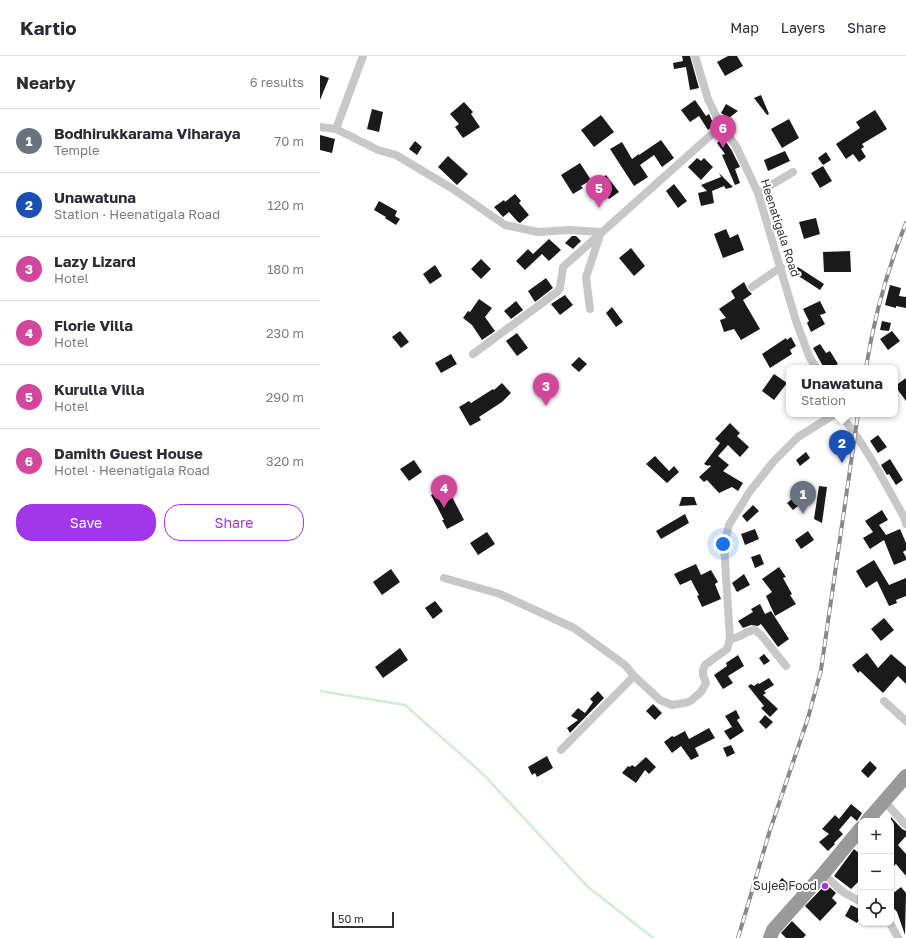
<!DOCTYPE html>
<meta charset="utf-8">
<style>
:root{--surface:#fff;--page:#f2f2f3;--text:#2b2b33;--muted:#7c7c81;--line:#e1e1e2;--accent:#a236e9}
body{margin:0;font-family:"Golos Text",sans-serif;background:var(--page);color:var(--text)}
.controls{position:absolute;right:12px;bottom:12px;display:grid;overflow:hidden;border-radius:8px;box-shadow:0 1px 3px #0004}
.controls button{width:36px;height:36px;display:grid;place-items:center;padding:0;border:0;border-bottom:1px solid var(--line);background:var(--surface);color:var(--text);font:20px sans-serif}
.scale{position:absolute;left:12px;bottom:10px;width:62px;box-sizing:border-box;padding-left:4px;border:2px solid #333;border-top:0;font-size:11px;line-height:14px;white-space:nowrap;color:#333;-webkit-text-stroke:3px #fff;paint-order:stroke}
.you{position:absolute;left:403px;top:488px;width:14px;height:14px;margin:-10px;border:3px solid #fff;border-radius:50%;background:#1a73e8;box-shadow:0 0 0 6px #1a73e833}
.badge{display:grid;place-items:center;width:26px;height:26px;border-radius:50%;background:var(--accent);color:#fff;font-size:13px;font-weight:700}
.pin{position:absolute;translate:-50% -33px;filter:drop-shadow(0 1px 2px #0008)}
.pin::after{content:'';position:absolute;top:21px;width:14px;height:12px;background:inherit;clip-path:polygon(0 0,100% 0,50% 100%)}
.popup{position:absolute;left:466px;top:309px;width:112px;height:52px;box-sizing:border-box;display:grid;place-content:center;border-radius:8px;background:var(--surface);filter:drop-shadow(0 1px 3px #0005);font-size:13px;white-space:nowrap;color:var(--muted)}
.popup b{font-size:15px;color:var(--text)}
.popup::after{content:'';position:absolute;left:50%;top:100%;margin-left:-8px;border:8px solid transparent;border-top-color:var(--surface)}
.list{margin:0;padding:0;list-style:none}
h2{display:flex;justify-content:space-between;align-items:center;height:52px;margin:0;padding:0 16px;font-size:17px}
h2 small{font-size:13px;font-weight:400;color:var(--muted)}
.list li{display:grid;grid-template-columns:26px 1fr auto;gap:12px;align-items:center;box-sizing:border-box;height:64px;padding:0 16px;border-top:1px solid var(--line)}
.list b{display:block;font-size:15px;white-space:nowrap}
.list p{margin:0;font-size:13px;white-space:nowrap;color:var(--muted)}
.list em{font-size:13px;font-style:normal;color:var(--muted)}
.actions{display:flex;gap:8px;padding:12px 16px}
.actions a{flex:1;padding:9px 0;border:1px solid var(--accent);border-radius:16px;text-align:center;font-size:14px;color:var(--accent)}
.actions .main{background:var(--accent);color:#fff}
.icon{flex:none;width:22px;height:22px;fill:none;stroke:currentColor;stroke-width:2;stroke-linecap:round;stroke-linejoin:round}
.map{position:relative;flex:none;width:586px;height:882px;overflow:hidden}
header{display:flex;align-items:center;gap:24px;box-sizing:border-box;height:56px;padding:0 20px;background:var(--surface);border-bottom:1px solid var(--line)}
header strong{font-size:19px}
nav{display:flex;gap:22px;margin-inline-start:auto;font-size:14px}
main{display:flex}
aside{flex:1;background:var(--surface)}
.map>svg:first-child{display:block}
</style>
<header>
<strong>Kartio</strong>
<nav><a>Map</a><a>Layers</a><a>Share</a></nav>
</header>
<main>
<aside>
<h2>Nearby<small>6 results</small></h2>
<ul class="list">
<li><span class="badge" style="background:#6b7280">1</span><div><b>Bodhirukkarama Viharaya</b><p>Temple</p></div><em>70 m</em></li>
<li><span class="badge" style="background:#1a4fb4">2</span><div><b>Unawatuna</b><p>Station · Heenatigala Road</p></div><em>120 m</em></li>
<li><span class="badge" style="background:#d1479c">3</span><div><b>Lazy Lizard</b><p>Hotel</p></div><em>180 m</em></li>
<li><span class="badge" style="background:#d1479c">4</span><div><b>Florie Villa</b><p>Hotel</p></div><em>230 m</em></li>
<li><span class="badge" style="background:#d1479c">5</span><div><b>Kurulla Villa</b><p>Hotel</p></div><em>290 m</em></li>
<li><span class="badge" style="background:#d1479c">6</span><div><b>Damith Guest House</b><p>Hotel · Heenatigala Road</p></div><em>320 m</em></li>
</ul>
<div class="actions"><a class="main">Save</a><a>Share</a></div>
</aside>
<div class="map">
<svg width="586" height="882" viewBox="0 0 586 882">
<rect width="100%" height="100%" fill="#fff"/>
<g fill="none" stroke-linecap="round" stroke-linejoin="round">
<!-- stream -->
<path stroke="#ceefd1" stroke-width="2.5" d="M0,635L85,649L163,718L267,830L333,882"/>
</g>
<!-- building -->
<g fill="#1a1a1a">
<path d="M362,0H370L379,32L370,34L366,11L354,13L353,7L363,5Z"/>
<path d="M408,0H417L423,10L405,20L397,6Z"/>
<path d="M0,19L9,22L0,44Z"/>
<path d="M441,39L449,58L447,59L434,42Z"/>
<path d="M375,44L386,60L389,58L394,69L388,74L379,60L370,66L361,54Z"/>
<path d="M144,46L153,56L151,58L160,71L143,82L135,71L139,68L130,58Z"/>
<path d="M406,48L418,55L409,62L401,57Z"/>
<path d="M52,53L63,56L59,76L47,73Z"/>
<path d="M555,54L567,73L542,88L544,91L541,93L546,101L539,106L533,98L526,103L516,88L540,72L536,66Z"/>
<path d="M281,59L294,76L274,91L261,74Z"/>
<path d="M469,63L479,82L462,92L451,73Z"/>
<path d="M0,79L15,83L12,97L0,94Z"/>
<path d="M403,82L411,93L420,111L415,113L420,127L415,129L402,99L405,98L397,87Z"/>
<path d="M341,84L354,102L342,111L334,99L320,109L328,121L314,130L290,93L302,86L312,103L319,98V99Z"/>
<path d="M95,85L102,91L97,99L89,93Z"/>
<path d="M465,95L470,105L448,115L444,104Z"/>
<path d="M506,96L511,104L503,109L498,102Z"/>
<path d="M128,100L148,118L137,129L118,111Z"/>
<path d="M377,102L381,105L384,102L393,111L381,124L368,111Z"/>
<path d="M260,107L271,124L261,130L263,132L253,138L241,119Z"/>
<path d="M503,110L512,125L500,132L491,117Z"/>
<path d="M399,117L413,131L406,133L404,130L392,135L394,147L381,150L378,137L387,135L381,129L401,121Z"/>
<path d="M286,119L299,136L289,143L277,127Z"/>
<path d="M354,128L367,145L358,152L346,135Z"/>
<path d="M195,138L201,145L199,147L209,159L200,167L198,166L189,156L183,161L174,151L184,144L185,146Z"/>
<path d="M59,145L77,155L75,160L80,163L76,169L65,162L66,161L54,154Z"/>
<path d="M496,162L500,178L484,183L479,166Z"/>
<path d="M406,173L410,182L418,178L424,194L403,202L394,178Z"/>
<path d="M252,180H256L261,185L253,193L245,187Z"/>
<path d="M229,183L241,194L229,205L222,198L205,214L196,205L208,193L213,198Z"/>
<path d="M311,192L325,210L314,220L299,202Z"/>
<path d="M530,195L531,216H504L503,196Z"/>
<path d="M161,203L171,213L161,223L151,213Z"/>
<path d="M115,209L122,220L110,228L103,218Z"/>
<path d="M478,211L504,228L500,234L474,217Z"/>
<path d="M226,222L233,232L215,246L208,235Z"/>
<path d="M424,226L428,234L432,238L423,244L440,273L421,284L414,273L404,276L400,264L406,262L399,253L415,242L411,235Z"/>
<path d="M570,229L581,232L579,240L586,241V252L576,250V252L565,249Z"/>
<path d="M245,239L253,249L240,259L231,248Z"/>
<path d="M159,243L172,252L165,261L175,275L162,284L152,269L143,262L148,255L150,256Z"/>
<path d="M196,245L203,254L191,263L184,255Z"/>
<path d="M500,245L506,257L500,259L505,268L491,276L487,267L489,265L483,253Z"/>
<path d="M292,251L303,266L296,271L286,257Z"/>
<path d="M562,265L571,267L569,275L560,274Z"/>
<path d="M80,275L89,286L81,292L72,281Z"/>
<path d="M572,275L580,285L568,294L560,283Z"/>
<path d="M197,277L208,292L197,300L186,285Z"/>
<path d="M471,281L476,290L470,294L472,298L450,312L442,298L466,282L467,284Z"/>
<path d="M500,288L506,297L510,295L518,308L511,312H504L493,292Z"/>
<path d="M131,298L137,308L121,317L115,307Z"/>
<path d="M259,301L267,308L259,316L251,309Z"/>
<path d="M454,318L467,327L454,344L442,335Z"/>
<path d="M586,322V345L575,330Z"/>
<path d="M182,327L191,337L182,346L159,361L161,364L150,370L139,351L149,345L151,347L173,333L174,334Z"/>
<path d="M410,367L420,377L417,380L429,391L420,401L408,389L398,400L409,409L403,415L423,427L418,435L412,431L399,437L387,424L384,426L379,421L391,410L389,409L388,410L384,408L400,387L395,383Z"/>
<path d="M558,379L567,391L558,397L550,385Z"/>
<path d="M486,396L490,402L480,410L476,404Z"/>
<path d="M335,400L349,415L354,410L359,416L347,427L326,408Z"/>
<path d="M570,403L583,424L576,429L569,418L567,419L561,409Z"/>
<path d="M94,404L102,416L89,425L80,413Z"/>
<path d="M490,429L495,436L473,454L467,447Z"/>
<path d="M499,430L507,431L502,467L494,463Z"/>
<path d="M127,431L144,464L127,473L122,464H124L111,439Z"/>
<path d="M362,441H374L377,449L359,450Z"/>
<path d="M433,449L439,455L427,466L422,460Z"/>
<path d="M562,454L568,464L559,469L566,479L580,473L586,487V494L583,496L586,501V504L574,509L564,484L550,493L543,482L553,476L545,465Z"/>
<path d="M365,458L369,467L341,483L336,475Z"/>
<path d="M435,473L439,483L425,489L421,478Z"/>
<path d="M488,475L494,484L481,493L475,484Z"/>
<path d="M167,476L175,488L158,499L150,487Z"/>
<path d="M440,498L444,508L435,512L431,501Z"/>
<path d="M554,504L569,529L586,522V540L576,544L577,547L569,550L557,525L546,532L536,515Z"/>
<path d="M376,508L381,519L391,514L398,526L395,528L401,543L382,551L377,540L379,539L371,524L360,529L354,518Z"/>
<path d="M459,511L466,521L463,522L472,538L470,539L476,548L455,560L446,540L452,536L442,523Z"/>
<path d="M71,513L80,526L62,539L53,526Z"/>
<path d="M424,518L430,529L417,536L412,527Z"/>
<path d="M115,545L123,555L113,563L105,552Z"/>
<path d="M440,548L445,558L451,555L469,583L458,591L441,568L438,570L431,569L423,572L418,565L433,556L431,553Z"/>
<path d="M564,562L574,574L561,585L551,573Z"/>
<path d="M80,592L88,604L63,622L55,611Z"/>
<path d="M547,597L558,612L571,598L586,611V628L578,620L563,637L540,615L538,617L532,609Z"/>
<path d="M444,598L450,605L444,609L439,602Z"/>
<path d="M418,599L424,610L408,620L413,627L403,633L394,619L407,610L406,607Z"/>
<path d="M449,622L454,629L444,635L446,637L443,639L458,653L450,661L441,652L444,650L428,630L431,628L434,630L438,627L439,628Z"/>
<path d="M278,635L284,642L250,677L247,672L258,664L251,660L258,652L265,657L273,646L270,643Z"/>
<path d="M333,648L342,657L335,664L326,655Z"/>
<path d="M416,654L420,662L417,664L424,675L410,684L404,675L412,671L405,660Z"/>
<path d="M445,659L453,666L446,673L439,666Z"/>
<path d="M389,672L395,682L375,692L379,700L371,704L361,690L352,697L344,686L352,680L354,681L365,675L369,683Z"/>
<path d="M411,689L415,697L407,701L403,692Z"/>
<path d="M227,700L233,712L217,721L215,717L212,719L208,711Z"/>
<path d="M326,701L336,711L329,718L325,714L316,727L302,717L308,710L310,711L312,709L315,711Z"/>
<path d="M550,705L557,712L548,722L541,715Z"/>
<path d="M531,748L542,757L537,765L531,760L519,774L523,778L514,787L515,788L508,795L499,786L509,778L502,773L515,759L519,763Z"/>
<path d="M571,761L582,773L586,775V780L578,789L586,798V820L576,808L571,812Z"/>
<path d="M534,793L541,799V810L539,815L541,817V823L531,833L514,820Z"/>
<path d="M462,822L471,830L466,835L458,827Z"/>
<path d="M506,828L516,837L512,842L517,847L500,865L485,850Z"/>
<path d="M581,831L586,837L585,879L577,856L571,849V839Z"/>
<path d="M531,849L541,854V861L537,867L525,860Z"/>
<path d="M472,865L486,879L483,882H466L461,877Z"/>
</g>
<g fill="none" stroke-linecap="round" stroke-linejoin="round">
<!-- street -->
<g stroke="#c7c7c7" stroke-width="8">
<path d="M375,0L388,43L401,70L416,90L438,137L476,265L489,300L496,312"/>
<path d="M0,71L16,73L58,94L76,99L133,133L185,169L218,176L250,174L281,176L266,221L270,253"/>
<path d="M16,73L43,0"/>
<path d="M438,137L473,116"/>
<path d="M432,231L461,211"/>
<path d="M153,298L237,236L240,232L243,211L401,70"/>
<path d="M520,358C546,390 565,427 585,463L586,468"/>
<path d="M124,522L180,538L254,572L305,609L314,620L340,644L352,649L369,646L381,636L386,627L383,619V614L385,609L407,593L410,583L404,489L409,469L430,435L454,405L478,381L515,358"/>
<path d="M410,583C420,582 427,574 435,574L441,579L466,610"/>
<path d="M564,645L586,665"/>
<path d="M241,694L314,620"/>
<path d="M564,745L586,769"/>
<path d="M503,818L523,836L541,846"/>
<path d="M570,867L578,882"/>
</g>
<!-- highway -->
<g stroke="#9a9a9a" stroke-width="14">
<path d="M547,765L586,720"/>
<path d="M450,882L453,874L503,818L541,772"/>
</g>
<!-- rail casing -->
<g stroke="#888" stroke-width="4">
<g id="rail">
<path d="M546,312C554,262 567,214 586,167"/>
<path d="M418,882L450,774L488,662L501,614L538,358"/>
</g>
</g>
<!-- rail -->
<use href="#rail" stroke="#fff" stroke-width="2.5" stroke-dasharray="8" stroke-linecap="butt"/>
</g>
<!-- markers -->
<circle fill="#a236e9" stroke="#fff" stroke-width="1.5" cx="505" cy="830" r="4"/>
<g text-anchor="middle" stroke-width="4" stroke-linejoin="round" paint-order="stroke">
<!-- street labels -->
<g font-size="12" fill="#333" stroke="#fff">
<text transform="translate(460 172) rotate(72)" y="4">Heenatigala Road</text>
</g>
<!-- poi labels -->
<g font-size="12" fill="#333" stroke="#fff" text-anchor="end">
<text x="497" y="834">Sujee Food</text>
</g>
</g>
</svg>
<div class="controls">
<button>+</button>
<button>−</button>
<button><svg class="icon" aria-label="locate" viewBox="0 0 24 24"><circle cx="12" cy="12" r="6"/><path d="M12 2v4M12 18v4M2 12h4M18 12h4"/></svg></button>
</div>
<div class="scale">50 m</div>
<div class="you"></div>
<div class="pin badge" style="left:483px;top:458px;background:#6b7280">1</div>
<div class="pin badge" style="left:522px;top:407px;background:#1a4fb4">2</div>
<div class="popup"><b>Unawatuna</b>Station</div>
<div class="pin badge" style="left:226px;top:350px;background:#d1479c">3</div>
<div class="pin badge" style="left:124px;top:452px;background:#d1479c">4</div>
<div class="pin badge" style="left:279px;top:152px;background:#d1479c">5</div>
<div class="pin badge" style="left:403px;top:92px;background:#d1479c">6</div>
</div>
</main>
